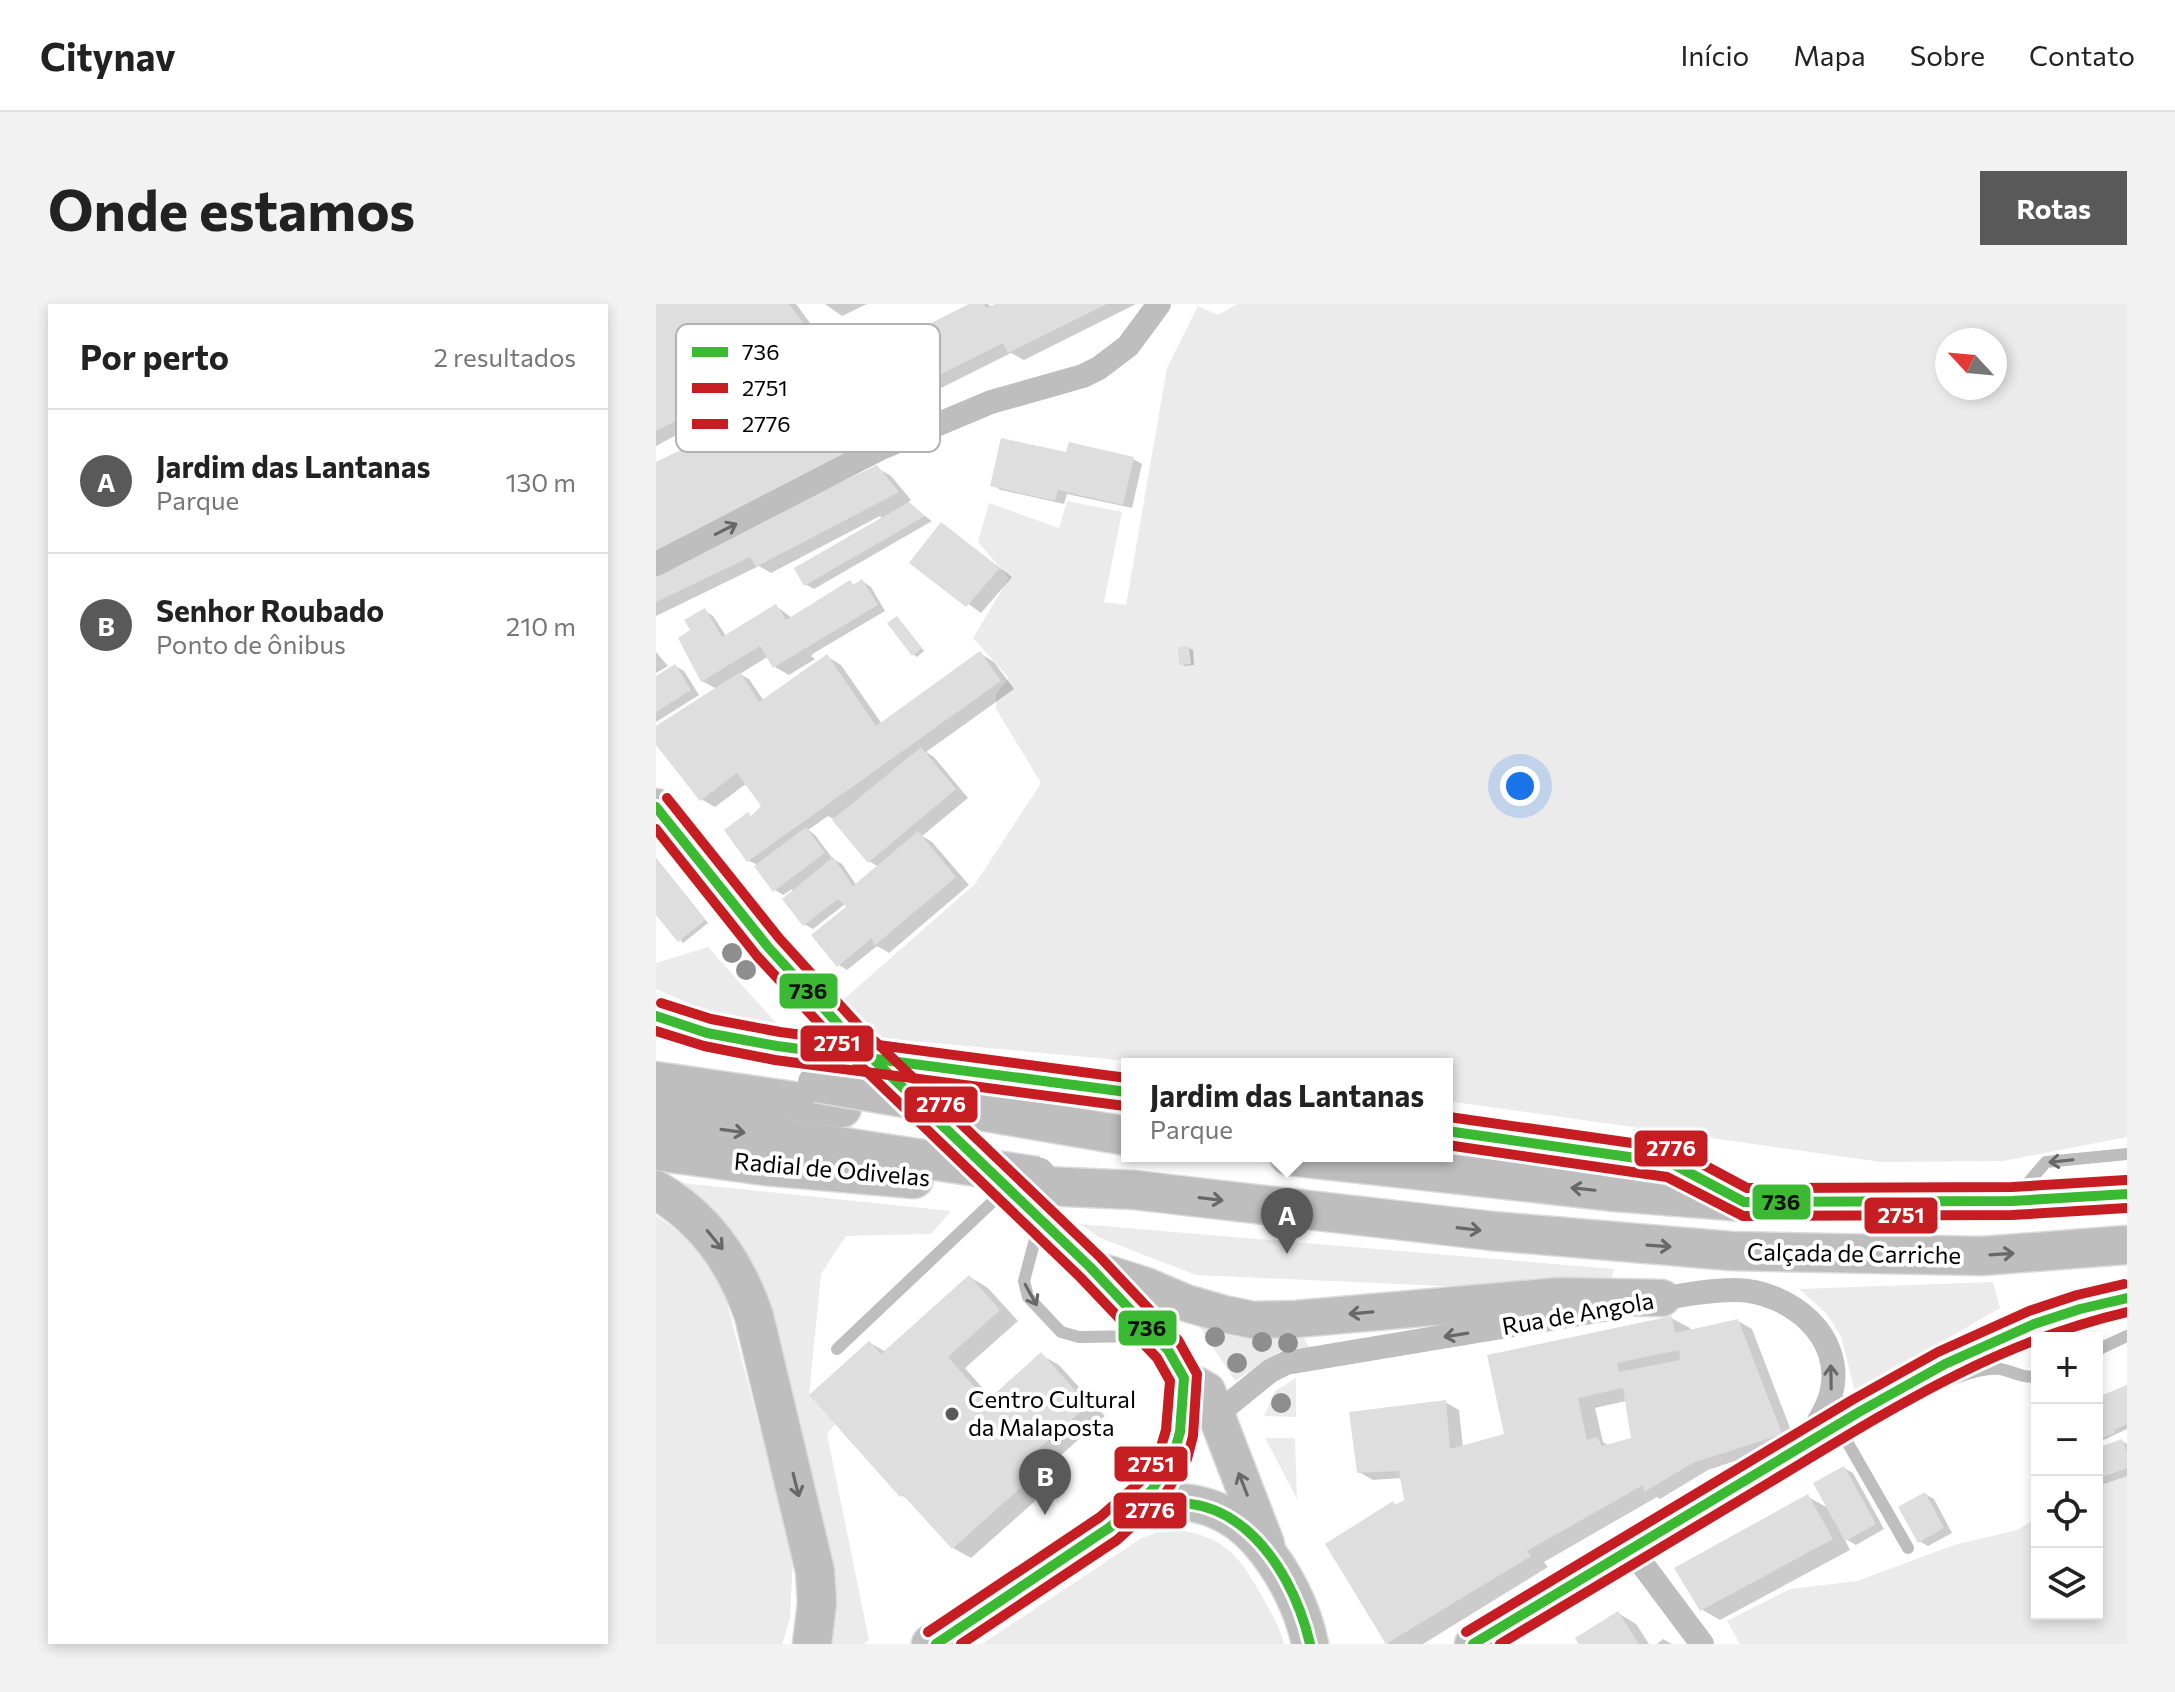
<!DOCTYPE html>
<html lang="pt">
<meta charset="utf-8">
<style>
:root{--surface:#fff;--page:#f2f2f2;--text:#222;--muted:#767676;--line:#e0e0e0;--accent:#595959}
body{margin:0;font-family:Commissioner,sans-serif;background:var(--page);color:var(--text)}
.controls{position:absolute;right:24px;bottom:24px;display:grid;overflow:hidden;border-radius:0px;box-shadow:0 4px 12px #0003}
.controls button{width:72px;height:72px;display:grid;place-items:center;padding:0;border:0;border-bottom:2px solid var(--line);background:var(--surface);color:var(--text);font:40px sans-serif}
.compass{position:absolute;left:1279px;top:24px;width:72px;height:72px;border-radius:50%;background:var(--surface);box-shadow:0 4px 12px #0003;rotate:296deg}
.you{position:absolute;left:864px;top:482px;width:28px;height:28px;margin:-20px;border:6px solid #fff;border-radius:50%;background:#1a73e8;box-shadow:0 0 0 12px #1a73e833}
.badge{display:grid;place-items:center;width:52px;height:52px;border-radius:50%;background:var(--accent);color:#fff;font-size:26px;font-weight:700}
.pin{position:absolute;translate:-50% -66px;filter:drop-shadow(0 2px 4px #0008)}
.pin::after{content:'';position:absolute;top:42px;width:28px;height:24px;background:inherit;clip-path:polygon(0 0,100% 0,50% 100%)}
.popup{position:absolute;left:465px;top:754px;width:332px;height:104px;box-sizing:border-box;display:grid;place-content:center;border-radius:0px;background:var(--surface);filter:drop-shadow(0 2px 6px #0005);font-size:26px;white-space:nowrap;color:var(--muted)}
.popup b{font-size:30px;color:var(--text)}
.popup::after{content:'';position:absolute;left:50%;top:100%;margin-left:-16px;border:16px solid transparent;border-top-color:var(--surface)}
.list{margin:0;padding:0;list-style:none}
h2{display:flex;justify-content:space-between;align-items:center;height:104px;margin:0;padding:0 32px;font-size:34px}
h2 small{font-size:26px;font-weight:400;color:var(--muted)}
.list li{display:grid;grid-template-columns:52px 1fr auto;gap:24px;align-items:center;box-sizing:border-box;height:144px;padding:0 32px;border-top:2px solid var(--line)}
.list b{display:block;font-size:30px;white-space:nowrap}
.list p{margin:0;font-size:26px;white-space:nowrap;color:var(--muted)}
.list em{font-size:26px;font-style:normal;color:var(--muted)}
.icon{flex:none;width:44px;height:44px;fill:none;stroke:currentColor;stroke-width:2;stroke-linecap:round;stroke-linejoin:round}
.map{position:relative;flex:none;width:1471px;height:1340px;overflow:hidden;border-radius:0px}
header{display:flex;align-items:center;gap:48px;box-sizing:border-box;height:112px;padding:0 40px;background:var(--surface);border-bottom:2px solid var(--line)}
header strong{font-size:38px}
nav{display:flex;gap:44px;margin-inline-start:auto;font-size:28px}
.intro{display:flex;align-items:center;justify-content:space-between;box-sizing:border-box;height:192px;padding:0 48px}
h1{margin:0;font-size:56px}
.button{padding:20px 36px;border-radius:0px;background:var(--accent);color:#fff;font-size:28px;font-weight:700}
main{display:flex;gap:48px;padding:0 48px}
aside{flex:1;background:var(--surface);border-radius:0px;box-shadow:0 4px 12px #0003}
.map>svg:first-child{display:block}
</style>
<header>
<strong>Citynav</strong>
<nav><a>Início</a><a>Mapa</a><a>Sobre</a><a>Contato</a></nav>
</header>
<div class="intro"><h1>Onde estamos</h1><a class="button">Rotas</a></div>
<main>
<aside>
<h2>Por perto<small>2 resultados</small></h2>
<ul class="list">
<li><span class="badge">A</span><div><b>Jardim das Lantanas</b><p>Parque</p></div><em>130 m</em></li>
<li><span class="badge">B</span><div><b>Senhor Roubado</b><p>Ponto de ônibus</p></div><em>210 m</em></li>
</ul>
</aside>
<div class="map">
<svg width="1471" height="1340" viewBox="0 0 1471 1340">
<rect width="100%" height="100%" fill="#fff"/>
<!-- green -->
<g fill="#ebebeb" fill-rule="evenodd">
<path d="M581,0H1471V833L1347,857L1225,858L791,797V760H505L192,731L165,701L188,695L319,580L385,479L340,405V390L353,374L317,334L353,274L322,238L333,199L403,224L411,197L466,208L448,298L470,301L511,64L542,2L562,11ZM1291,36H1339V84H1291Z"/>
<path d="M52,643L122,721L46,705L0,685V659Z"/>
<path d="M26,879L295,907L275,930L190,932L165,970L153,1091L179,1120L171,1130L213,1336L208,1340H170L100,985L71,922Z"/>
<path d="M0,912C37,936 47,954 69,991L137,1253L134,1314L126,1340H0Z"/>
<path d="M424,920L958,965L955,976L810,983L540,971L444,934Z"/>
<path d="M1337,978L1344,1004L1199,1088L1185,1032L1170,1009L1143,985Z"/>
<path d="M542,1020L640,1023L654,1044L623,1048L579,1077Z"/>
<path d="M640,1074V1113L608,1112L619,1087Z"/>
<path d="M609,1134H639L641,1195Z"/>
<path d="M1471,1172V1340H1084L1071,1317L1134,1285L1201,1277L1298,1241L1361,1226L1381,1214V1310H1441V1184Z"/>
<path d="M521,1226C569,1232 584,1253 607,1294C615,1309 624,1323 628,1340H326L484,1235L499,1229Z"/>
</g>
<!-- shadow -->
<g fill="#0003" fill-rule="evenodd">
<path d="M0,0H140L179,53L213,160H0L61,131L52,114L0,142Z"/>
<path d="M169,0H211L186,12Z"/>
<path d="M318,0H331L337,3L343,0H480L368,56L355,49L237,108L223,100Z"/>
<path d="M412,151L477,155L486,160L476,204L411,190L408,200L345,186L336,181Z"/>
<path d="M221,164L235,172L255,196L251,199L276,217L158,285L149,280L226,215L224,212L115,269L103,262L0,312V269Z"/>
<path d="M286,221L356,273L325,309L256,259Z"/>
<path d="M206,277L215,283L229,307L158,349L155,352L159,355L133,371L119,363L113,352L84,370L93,375L108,397L172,353L185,361L226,420L325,350L338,358L358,385L270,448L278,453L312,494L266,532L276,538L313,581L233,649L221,642L191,666L183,661L192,603L189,600L157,625L148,620L136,585L127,591L119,586L100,560L93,557L96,513L110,503L91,479L59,503L45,495L0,438V424L61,385L46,377L37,327L49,307L57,312L70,332L120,302L136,314L194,278L199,282ZM172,512L178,515L213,557L223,563L201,582L186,560L177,555L159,531L152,526Z"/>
<path d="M241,314L268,347L261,353L257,350Z"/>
<path d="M533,344L537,346L538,361L529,362L525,359Z"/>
<path d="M0,348L12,362L0,369Z"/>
<path d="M19,362L28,367L43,391L0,418V374Z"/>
<path d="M0,554L52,619L27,639L0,607Z"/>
<path d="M314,973L332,984L362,1017L309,1064L336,1095L385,1051L403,1061L449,1112L395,1160L406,1173L315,1254L297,1244L255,1197L245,1191L214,1039L230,1048Z"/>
<path d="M1015,1014L1034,1024L1035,1028L1082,1017L1096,1025L1139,1137L1052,1166L1004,1195L1001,1193L888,1258L892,1263L767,1340H732L671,1240L737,1200L741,1202L750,1197L746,1174L717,1176L703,1168L789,1098L803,1106L807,1144L851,1131ZM970,1097L977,1136L953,1142L947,1138L939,1104Z"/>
<path d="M1441,1080L1446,1093L1471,1083V1125L1441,1139Z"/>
<path d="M1466,1137L1471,1140V1172L1441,1183V1146Z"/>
<path d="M1188,1164L1197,1169L1228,1225L1200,1241L1188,1234L1194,1246L1064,1316L1045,1305L1152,1193L1174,1205Z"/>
<path d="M1269,1190L1278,1195L1296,1229L1272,1242L1263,1237Z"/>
<path d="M962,1309L980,1320L993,1340H925Z"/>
<path d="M1007,1335L1016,1340H1001Z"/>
</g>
<!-- building -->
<g fill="#dedede" fill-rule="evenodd">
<path d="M0,0H133L165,43L200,152L0,249V158L58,130L44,104L0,127Z"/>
<path d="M313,0H328L330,4L339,0H451L352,49L347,39L222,102L199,57Z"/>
<path d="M345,134L410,148L413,138L478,153L467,201L402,186L399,197L334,182Z"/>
<path d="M221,161L243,188L100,263L94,253L0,298V267Z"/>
<path d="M253,198L269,212L148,282L138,264Z"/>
<path d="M285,218L344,264L310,303L253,259Z"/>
<path d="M206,275L222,301L117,364L104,342L45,378L22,334L34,326L28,316L49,304L66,333L120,300L130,316L194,276L197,281Z"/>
<path d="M241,312L266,344L256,352L231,319Z"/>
<path d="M533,342L535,360L523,361L522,343Z"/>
<path d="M324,347L345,377L91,558L68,526L92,508L95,512L105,502L81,469L44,497L0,441V422L84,368L103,398L171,350L220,422Z"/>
<path d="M19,360L35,386L0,408V372Z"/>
<path d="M265,443L300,485L212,559L176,516Z"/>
<path d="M150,523L169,549L117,588L98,562Z"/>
<path d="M262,527L300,573L218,642L216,634L181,663L155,631L190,603L182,595L147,622L126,595L177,553L197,582Z"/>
<path d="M0,554L49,616L22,638L0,611Z"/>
<path d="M313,971L344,1006L292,1053L331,1097L385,1048L432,1101L378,1149L389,1162L296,1245L246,1190L244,1193L153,1091L213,1037L225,1050Z"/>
<path d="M1016,1012L1019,1029L1082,1015L1126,1130L1037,1159L988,1188L987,1181L871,1247L875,1252L730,1340L669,1240L737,1197L739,1201L748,1196L743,1167L701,1169L693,1108L790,1096L794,1145L848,1130L831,1051ZM1023,1046L1024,1056L963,1068L961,1059ZM967,1084L975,1134L946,1142L941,1133L931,1136L922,1094Z"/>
<path d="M1471,1081V1120L1458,1126L1459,1129L1441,1136V1085L1444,1092Z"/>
<path d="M1466,1135L1471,1148V1164L1441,1175V1144Z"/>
<path d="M1188,1162L1220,1220L1189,1237L1157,1179Z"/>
<path d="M1269,1188L1288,1224L1262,1239L1242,1203Z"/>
<path d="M1152,1190L1177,1235L1044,1307L1018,1264Z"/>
<path d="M962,1307L983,1340H922L919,1334Z"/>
</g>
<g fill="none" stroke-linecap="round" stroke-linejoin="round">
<!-- primary casing -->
<g stroke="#dbdbdb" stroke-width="39">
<g id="primary">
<path d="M0,503L112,643L192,731L434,963L512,1046L528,1074L524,1128L518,1149L496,1186L453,1224"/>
<path d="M437,965L490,982L530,999L568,1010L598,1016L640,1015L902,992L1006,994"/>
<path d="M528,1074L551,1087L610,1240"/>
<path d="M280,1340C327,1309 374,1277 421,1245C445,1229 472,1207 500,1201C539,1191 578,1209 603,1238C627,1266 647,1304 654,1340"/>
<path d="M817,1340C918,1279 1019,1219 1120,1158C1230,1092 1343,1017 1471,994"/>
</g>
</g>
<!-- trunk casing -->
<g stroke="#dbdbdb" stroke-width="41">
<g id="trunk">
<path d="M0,712C45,730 92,738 139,745"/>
<path d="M283,766L471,788"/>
<path d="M0,777L186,804"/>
<path d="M318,806L471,832"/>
<path d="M0,814L227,849"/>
<path d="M791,827L1015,859L1074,890"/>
<path d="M0,847L109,862L258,875"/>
<path d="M633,852L959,888L1088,898L1356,897L1471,890"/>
<path d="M388,882L478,886L836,927L1075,947L1326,952L1471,941"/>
<path d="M0,886C50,915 80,959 98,1012L159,1267L161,1299L156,1340"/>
<path d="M275,1340L287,1335"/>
</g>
</g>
<!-- service -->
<g stroke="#bebebe" stroke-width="12">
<path d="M1364,888L1390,858L1471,850"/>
<path d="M383,920L368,977L372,993L405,1028L423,1033L490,1032"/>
<path d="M181,1045L350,885"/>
<path d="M1441,1046L1471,1032"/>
<path d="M1287,1078C1304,1073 1326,1063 1344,1065C1357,1067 1367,1075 1381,1072"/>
<path d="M1182,1122L1252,1244"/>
</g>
<!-- minor -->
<g stroke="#bebebe" stroke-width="24">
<path d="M0,260L223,145L335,98L427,72L443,64L472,42L503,0"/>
<path d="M993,997C1021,992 1052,986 1080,986C1133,987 1190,1032 1175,1090C1171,1106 1161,1121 1152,1134"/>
<path d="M561,1110L614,1067L630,1059L953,1005"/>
<path d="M975,1245L1046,1340"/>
</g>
<!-- primary -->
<use href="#primary" stroke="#bebebe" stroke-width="36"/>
<!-- trunk -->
<use href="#trunk" stroke="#bebebe" stroke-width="38"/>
<!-- trunk-bridge casing -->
<g stroke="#dbdbdb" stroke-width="41" stroke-linecap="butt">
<g id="trunk-bridge">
<path d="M139,745L283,766"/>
<path d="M161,779L318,806"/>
<path d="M227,849L381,872"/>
</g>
</g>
<!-- trunk-bridge -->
<use href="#trunk-bridge" stroke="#bebebe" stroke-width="38"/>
<!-- bus-1 casing -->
<g stroke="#fff" stroke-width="16">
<g id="bus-1">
<path d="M0,503L112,643L192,731L434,963L512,1046L528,1074L524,1128L518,1149L496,1186L453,1224"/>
<path d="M0,712L51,729L121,742L471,788"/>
<path d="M791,827L1015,859L1088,898L1356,897L1471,890"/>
<path d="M280,1340L469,1213C566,1164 634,1254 654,1340"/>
<path d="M817,1340L1203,1108L1289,1060L1378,1020L1424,1005L1471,994"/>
</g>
</g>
<!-- bus-2 casing -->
<g stroke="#fff" stroke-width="16">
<g id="bus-2">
<path d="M0,525L101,652L182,740L424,973L501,1054L514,1077L510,1126L505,1143L485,1177L444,1213L272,1328"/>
<path d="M0,727L48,742L119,756L469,802"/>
<path d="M791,841L1011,873L1087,912L1356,911L1471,904"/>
<path d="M844,1340C934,1286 1025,1232 1116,1177C1232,1107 1337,1039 1471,1008"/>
</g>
</g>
<!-- bus-3 casing -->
<g stroke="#fff" stroke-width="16">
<g id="bus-3">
<path d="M11,494L123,634L202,721L444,953L522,1036L541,1070L537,1132L531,1155L506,1195L461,1236L305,1340"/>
<path d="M5,699L55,715L124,728L471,774"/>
<path d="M793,813L1018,845L1091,884L1356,883L1470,876"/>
<path d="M810,1328L1196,1096L1282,1048L1373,1007L1421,991L1468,980"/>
</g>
</g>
<!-- bus-1 -->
<use href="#bus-1" stroke="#3cb932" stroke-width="10"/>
<!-- bus-2 -->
<use href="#bus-2" stroke="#c61d23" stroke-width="10"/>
<!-- bus-3 -->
<use href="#bus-3" stroke="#c61d23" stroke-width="10"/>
</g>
<!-- trees -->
<g fill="#8e8e8e">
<circle cx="76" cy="649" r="10"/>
<circle cx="90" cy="666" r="10"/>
<circle cx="559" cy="1033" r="10"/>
<circle cx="606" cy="1038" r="10"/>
<circle cx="632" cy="1039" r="10"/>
<circle cx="581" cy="1059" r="10"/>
<circle cx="625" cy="1099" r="10"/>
</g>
<!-- one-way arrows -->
<defs><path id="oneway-shaft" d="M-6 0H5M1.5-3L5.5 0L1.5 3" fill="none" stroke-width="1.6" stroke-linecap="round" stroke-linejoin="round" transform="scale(2)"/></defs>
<g stroke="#686868">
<use href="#oneway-shaft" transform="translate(70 225) rotate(-27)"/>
<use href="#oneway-shaft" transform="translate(77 827) rotate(8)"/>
<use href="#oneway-shaft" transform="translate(1405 857) rotate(174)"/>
<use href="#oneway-shaft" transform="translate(927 885) rotate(-174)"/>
<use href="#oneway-shaft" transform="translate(555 895) rotate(7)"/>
<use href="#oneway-shaft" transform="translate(813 925) rotate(7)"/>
<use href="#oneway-shaft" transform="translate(59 936) rotate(50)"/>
<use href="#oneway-shaft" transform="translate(1003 942) rotate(4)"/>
<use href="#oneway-shaft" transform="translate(1346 950) rotate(-4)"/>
<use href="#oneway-shaft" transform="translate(375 991) rotate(61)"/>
<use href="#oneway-shaft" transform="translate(705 1009) rotate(175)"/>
<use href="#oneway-shaft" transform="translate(800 1031) rotate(171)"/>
<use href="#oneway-shaft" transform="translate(1175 1073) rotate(-91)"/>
<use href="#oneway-shaft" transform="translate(587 1180) rotate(-111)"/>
<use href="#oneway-shaft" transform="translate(140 1181) rotate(76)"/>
</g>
<!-- markers -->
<circle fill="#595959" stroke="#fff" stroke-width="3" cx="296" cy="1110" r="8"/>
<g text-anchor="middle" stroke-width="8" stroke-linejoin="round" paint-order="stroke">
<!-- street labels -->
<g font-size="24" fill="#000" stroke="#fff">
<text transform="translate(176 866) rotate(5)" y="8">Radial de Odivelas</text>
<text transform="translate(1198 950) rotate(1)" y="8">Calçada de Carriche</text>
<text transform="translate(922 1010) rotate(-10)" y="8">Rua de Angola</text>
</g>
<!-- poi labels -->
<g font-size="24" fill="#000" stroke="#fff" text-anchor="start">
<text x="312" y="1104">Centro Cultural<tspan x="312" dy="28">da Malaposta</tspan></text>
</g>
</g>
<!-- legend -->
<rect x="20" y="20" width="264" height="128" rx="12" fill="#fff" stroke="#b2b2b2" stroke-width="2"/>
<rect x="36" y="43" width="36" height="10" fill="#3cb932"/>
<rect x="36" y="79" width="36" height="10" fill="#c61d23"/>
<rect x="36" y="115" width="36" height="10" fill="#c61d23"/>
<g font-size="22" fill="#000">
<text x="86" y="56">736</text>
<text x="86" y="92">2751</text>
<text x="86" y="128">2776</text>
</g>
<g stroke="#fff" stroke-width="3">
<rect x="122" y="668" width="61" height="38" rx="8" fill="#3cb932"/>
<rect x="143" y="720" width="76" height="39" rx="8" fill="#c61d23"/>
<rect x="247" y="781" width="76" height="39" rx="8" fill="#c61d23"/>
<rect x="977" y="825" width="76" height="39" rx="8" fill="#c61d23"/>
<rect x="1095" y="879" width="61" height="38" rx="8" fill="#3cb932"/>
<rect x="1207" y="892" width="76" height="39" rx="8" fill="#c61d23"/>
<rect x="461" y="1005" width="61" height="38" rx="8" fill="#3cb932"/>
<rect x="457" y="1141" width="76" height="38" rx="8" fill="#c61d23"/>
<rect x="456" y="1187" width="76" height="39" rx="8" fill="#c61d23"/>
</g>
<g font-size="22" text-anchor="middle" font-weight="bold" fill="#fff">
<text x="181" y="747">2751</text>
<text x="285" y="808">2776</text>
<text x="1015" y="852">2776</text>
<text x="1245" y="919">2751</text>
<text x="495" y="1168">2751</text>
<text x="494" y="1214">2776</text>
</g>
<g font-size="22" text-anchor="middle" font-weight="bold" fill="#111">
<text x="152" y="695">736</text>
<text x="1125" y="906">736</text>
<text x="491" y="1032">736</text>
</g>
</svg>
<div class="controls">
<button>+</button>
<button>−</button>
<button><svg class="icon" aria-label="locate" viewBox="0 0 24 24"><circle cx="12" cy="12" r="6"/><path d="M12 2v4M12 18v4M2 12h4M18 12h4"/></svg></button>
<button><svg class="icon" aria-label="layers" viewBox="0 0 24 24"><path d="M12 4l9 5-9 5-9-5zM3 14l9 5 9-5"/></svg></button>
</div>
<svg class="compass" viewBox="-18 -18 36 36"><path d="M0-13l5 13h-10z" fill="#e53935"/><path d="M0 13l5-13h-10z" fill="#767676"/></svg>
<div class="you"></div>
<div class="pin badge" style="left:631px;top:950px">A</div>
<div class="popup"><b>Jardim das Lantanas</b>Parque</div>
<div class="pin badge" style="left:389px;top:1211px">B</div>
</div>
</main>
